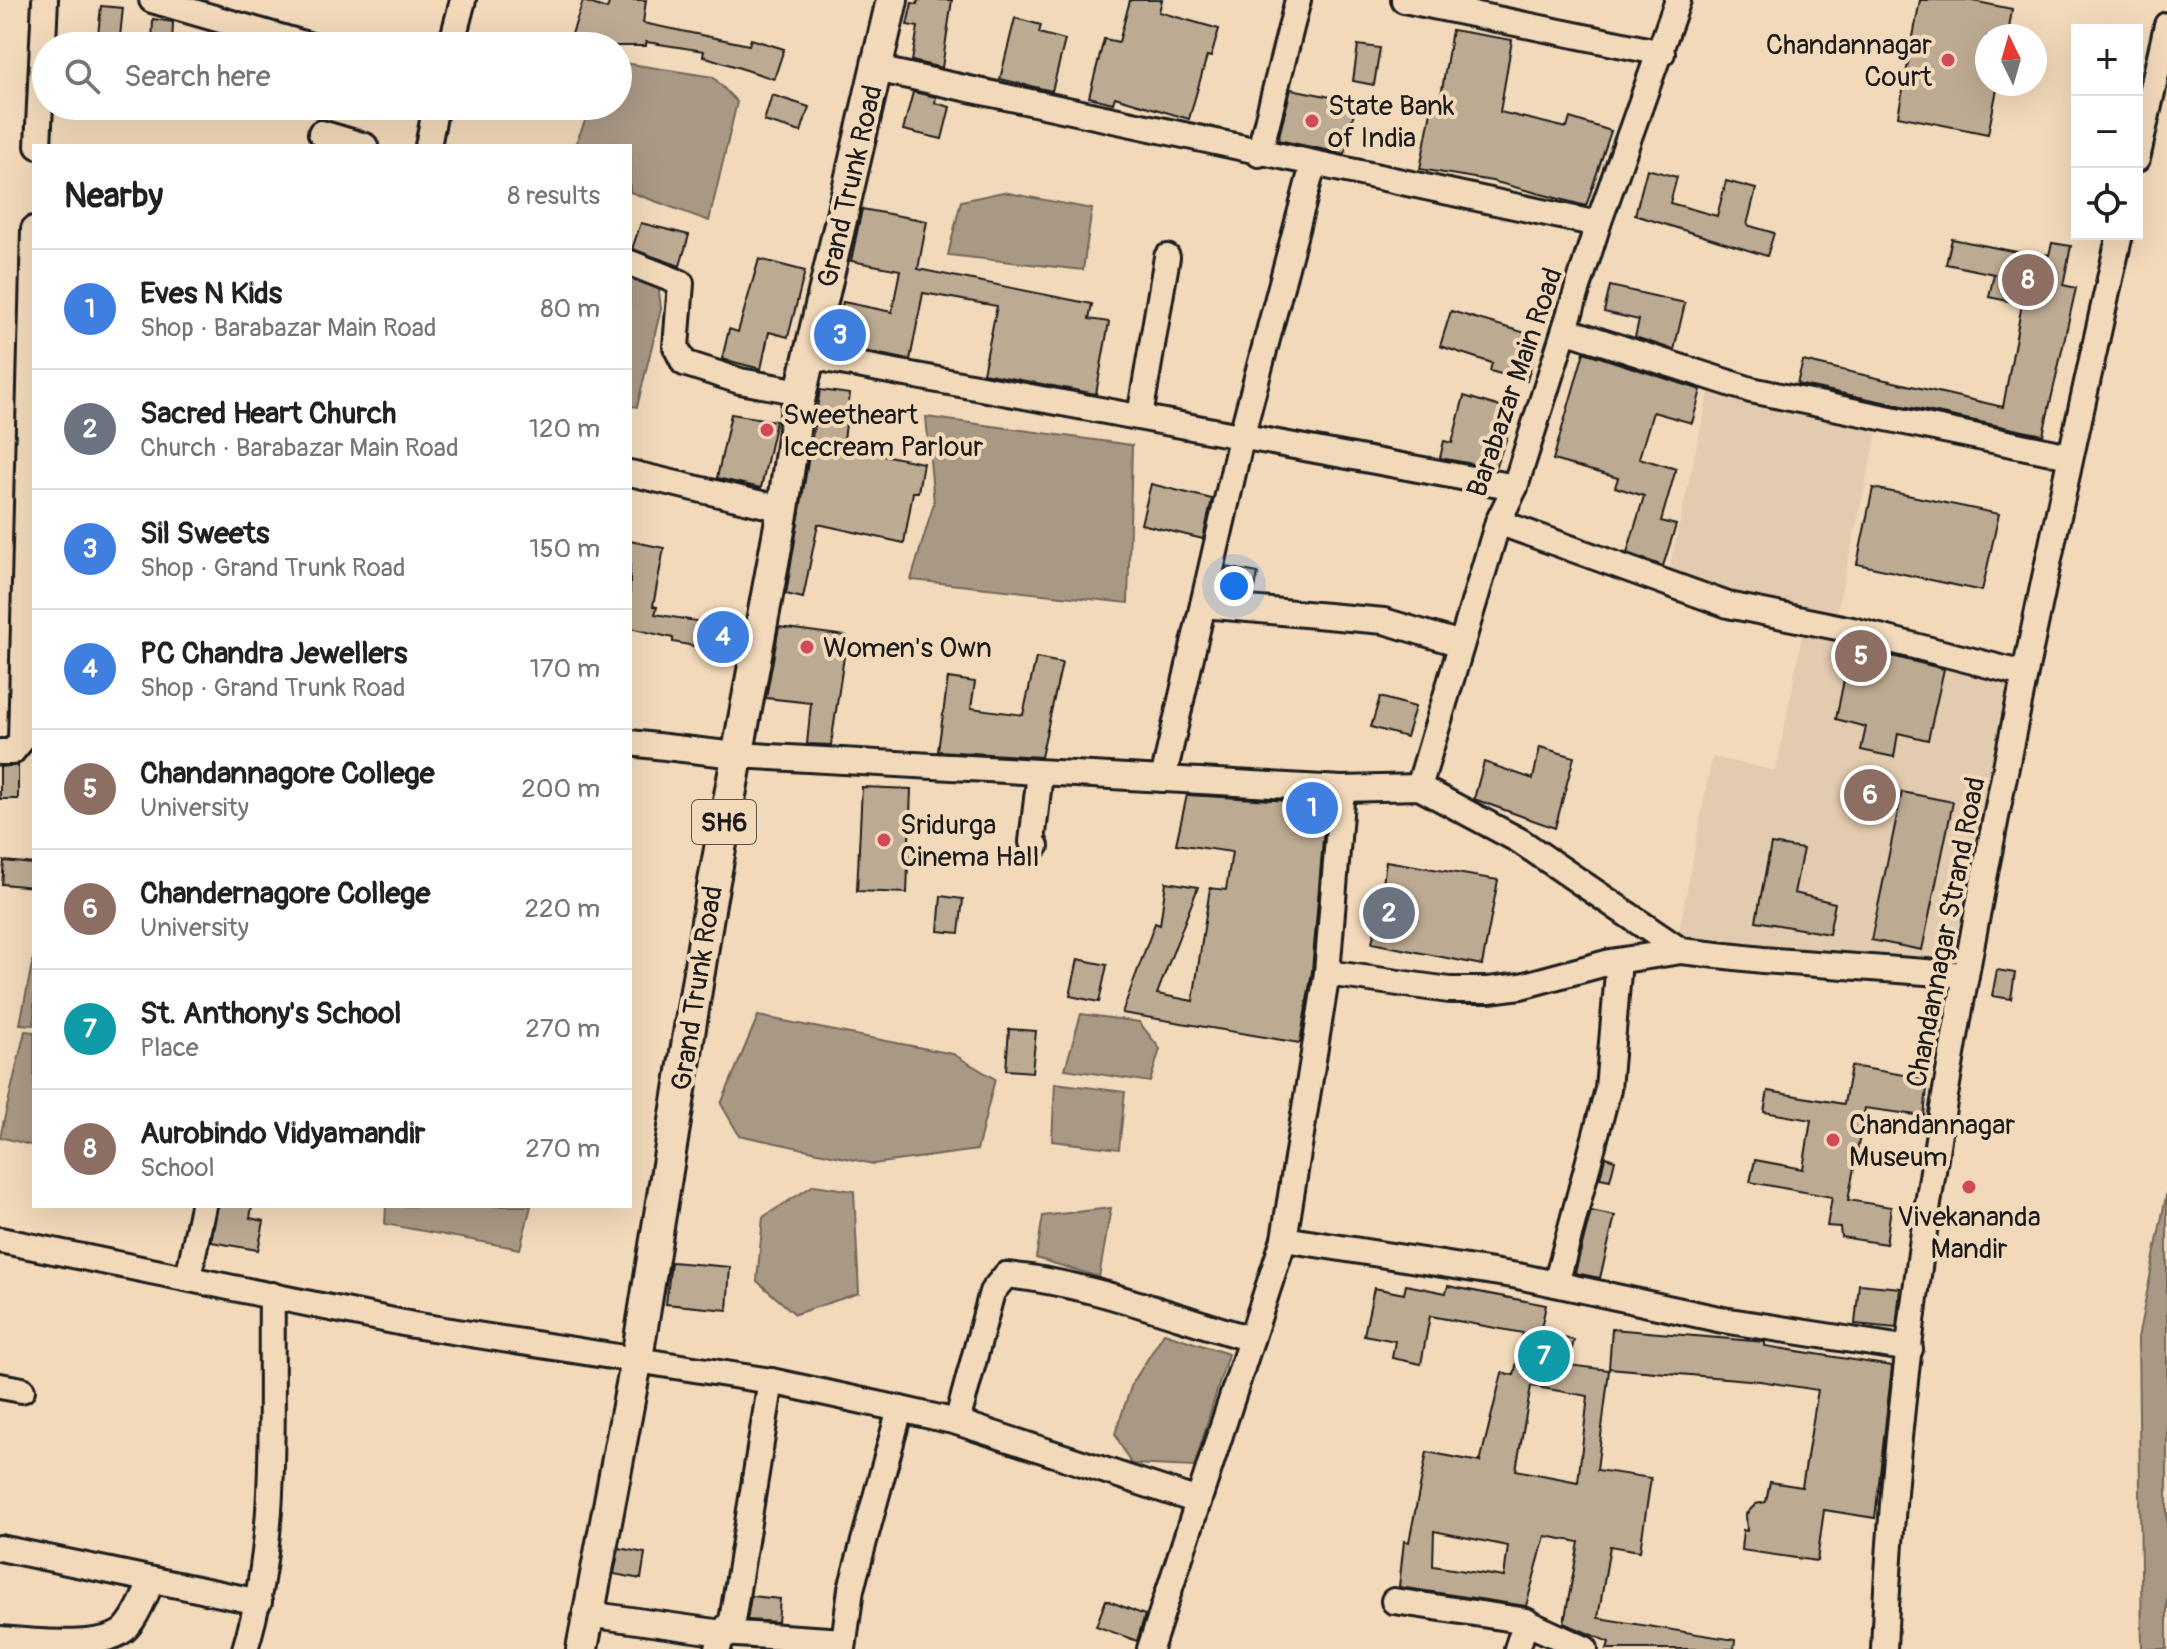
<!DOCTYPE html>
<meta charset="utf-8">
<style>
:root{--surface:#fff;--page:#f2f2f2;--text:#202124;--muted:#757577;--line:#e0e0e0;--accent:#d1495b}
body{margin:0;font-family:Pangolin,sans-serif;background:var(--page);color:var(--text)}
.controls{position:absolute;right:24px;top:24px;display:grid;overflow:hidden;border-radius:0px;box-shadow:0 8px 32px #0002}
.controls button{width:72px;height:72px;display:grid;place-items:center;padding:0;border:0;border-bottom:2px solid var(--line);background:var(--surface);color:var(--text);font:40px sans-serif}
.compass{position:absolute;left:1975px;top:24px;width:72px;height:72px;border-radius:50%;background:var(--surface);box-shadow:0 8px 32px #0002;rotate:355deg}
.you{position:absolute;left:1234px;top:586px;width:28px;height:28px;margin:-20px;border:6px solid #fff;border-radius:50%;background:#1a73e8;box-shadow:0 0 0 12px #1a73e833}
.badge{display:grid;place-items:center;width:52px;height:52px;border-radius:50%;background:var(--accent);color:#fff;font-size:26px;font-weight:700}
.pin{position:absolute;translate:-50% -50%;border:4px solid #fff;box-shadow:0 2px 8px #0006}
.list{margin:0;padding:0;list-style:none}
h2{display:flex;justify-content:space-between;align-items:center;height:104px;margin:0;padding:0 32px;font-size:34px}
h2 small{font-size:26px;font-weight:400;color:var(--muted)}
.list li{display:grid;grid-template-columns:52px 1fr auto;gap:24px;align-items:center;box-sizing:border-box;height:120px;padding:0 32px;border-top:2px solid var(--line)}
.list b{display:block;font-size:30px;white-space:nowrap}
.list p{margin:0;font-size:26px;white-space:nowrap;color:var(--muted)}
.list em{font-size:26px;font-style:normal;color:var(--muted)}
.icon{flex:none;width:44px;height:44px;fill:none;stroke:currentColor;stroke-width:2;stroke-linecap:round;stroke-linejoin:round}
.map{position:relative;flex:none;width:2167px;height:1649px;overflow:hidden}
.search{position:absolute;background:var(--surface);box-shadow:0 8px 32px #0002;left:32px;top:32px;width:600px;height:88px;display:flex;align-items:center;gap:20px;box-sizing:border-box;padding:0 28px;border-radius:44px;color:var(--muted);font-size:30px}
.panel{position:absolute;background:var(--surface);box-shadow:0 8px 32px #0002;left:32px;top:144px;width:600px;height:1064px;border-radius:0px}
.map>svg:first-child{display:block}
</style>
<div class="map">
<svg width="2167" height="1649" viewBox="0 0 2167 1649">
<rect width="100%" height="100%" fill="#f2d9ba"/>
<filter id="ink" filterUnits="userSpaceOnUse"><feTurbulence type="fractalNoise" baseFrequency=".0125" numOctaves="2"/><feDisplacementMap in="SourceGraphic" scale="16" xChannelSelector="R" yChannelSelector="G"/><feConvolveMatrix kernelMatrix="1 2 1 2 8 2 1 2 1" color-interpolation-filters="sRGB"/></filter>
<g filter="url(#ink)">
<!-- built -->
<path fill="#e2cbae" d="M1711,383L1879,424L1832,633L2014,678L1959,969L1687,945L1678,937L1712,757L1776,771L1804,627L1667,579Z"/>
<!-- water -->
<g fill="#a99884" stroke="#71665a" stroke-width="2">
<path d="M618,62L713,77L737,102L709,221L630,192V146H575L591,106H618Z"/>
<path d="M1003,192L1092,209L1083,270L948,255L961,201Z"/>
<path d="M630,279L658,283L661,309L637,407L630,406Z"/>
<path d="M926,417L1132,445L1128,603L911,580L934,503Z"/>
<path d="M34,954V1025L20,1024Z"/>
<path d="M1081,1014L1139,1022L1160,1049L1150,1082L1065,1069Z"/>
<path d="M758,1016L953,1054L995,1079L977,1150L873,1164L739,1135L721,1104Z"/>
<path d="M25,1031L34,1032V1146L0,1137Z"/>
<path d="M1055,1083L1125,1092L1119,1149L1052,1141Z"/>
<path d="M814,1185L854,1191L859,1293L795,1314L757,1281L763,1217Z"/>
<path d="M2167,1191V1649H2142L2138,1338Z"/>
<path d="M386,1206H531L520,1249L385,1224Z"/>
<path d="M1111,1208L1099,1277L1036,1258L1043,1216Z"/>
<path d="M1164,1333L1228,1354L1194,1467L1131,1464L1115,1434L1132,1384Z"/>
</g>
<!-- building -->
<g fill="#bdaa92" stroke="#1c1c1c" stroke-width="2" fill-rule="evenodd">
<path d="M610,0H646L643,23L749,45L751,39L784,49L774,79L703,56L704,51L646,42V46H568L583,1L607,9Z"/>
<path d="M918,0H952L942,68L912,61L918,27L907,25L912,3L917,4Z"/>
<path d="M1130,0H1162L1159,12L1219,29L1211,57L1207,56L1189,119L1115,97L1113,103L1089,97L1104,39L1119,42Z"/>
<path d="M1920,0H1968L2012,9L2008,36H1987V84H1998L1988,134L1898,116Z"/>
<path d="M101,6L123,8L119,46L97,45Z"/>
<path d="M1015,18L1041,25L1039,33L1065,40L1052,91L1000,79Z"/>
<path d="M153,19L173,22L172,46H152Z"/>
<path d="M1452,30L1512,40L1500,112L1567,128L1570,118L1611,131L1586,206L1492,181L1420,169L1432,106L1439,108Z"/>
<path d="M1358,45L1380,48L1374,85L1353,81Z"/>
<path d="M1291,89L1356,102L1345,154L1278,140Z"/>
<path d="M913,92L936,97L935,103L950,107L942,139L903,130Z"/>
<path d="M772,95L809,107L801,132L764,121Z"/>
<path d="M1647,169L1677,177L1670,203L1717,216L1726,181L1756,189L1747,225L1774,233L1767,256L1635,215Z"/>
<path d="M862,209L927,221L918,269L1092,304L1089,319L1109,322L1096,394L983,373L997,306L923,293L910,360L833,345L843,302L892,312L900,270L851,261Z"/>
<path d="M641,223L689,235L680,266L632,249Z"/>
<path d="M1952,239L2032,255L2033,252L2049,255L2052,243L2071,246L2063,285L2076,288L2043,435L1797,384L1803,361L2003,407L2022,304L1989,297L1994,274L1946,264Z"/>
<path d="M759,259L805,271L788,337L769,332L761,369L722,359L729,329L738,332Z"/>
<path d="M1610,286L1685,303L1674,350L1635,337L1639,320L1604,312Z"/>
<path d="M1451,311L1539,337L1527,381L1490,371L1492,363L1440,346Z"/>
<path d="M1584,352L1701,390L1692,423L1653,412L1639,458L1676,469L1661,521L1676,525L1663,566L1627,553L1644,496L1615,487L1618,478L1553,460Z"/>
<path d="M820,390L850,394L843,447L923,463L918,492H913L904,543L818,524L803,598L786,594Z"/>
<path d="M1464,396L1517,412L1495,468L1440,458L1444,441L1452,443Z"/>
<path d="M731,414L776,421L761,488L717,478Z"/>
<path d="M1151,484L1212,499L1203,539L1141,524Z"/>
<path d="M1873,488L1999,514L1982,591L1857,564Z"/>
<path d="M630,541L664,548L653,606L657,607L655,614L730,627L726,652L673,642V638L630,628Z"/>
<path d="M1227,567L1258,573L1254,594L1221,592Z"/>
<path d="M779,627L847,636L831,745L807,744L811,703L766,698Z"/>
<path d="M1851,646L1944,669L1928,740L1898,733L1894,757L1861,750L1866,727L1836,719Z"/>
<path d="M1036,658L1062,663L1041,757L938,751L948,678L975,682L971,708L1023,715Z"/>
<path d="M1380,697L1415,707L1406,737L1371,727Z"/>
<path d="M1540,747L1574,757L1555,828L1474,799L1484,762L1533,779Z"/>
<path d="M18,765V799H0V767Z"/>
<path d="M862,787L911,789L907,893L857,891Z"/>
<path d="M1902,792L1953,802L1922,950L1871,940Z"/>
<path d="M1187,795L1326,803L1312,971L1300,1043L1122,1013L1155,923L1160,925L1166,882L1198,887L1157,994L1193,1001L1210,888L1226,890L1232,852L1176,844Z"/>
<path d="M1771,844L1803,849L1794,893L1835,903L1829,934L1756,921Z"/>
<path d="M4,861L34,864V887L2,884Z"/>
<path d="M1386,861L1498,880L1482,965L1372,943L1378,915L1376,899L1382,892Z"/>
<path d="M941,896L963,899L959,933L938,931Z"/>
<path d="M1078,959L1107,965L1099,1002L1070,996Z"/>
<path d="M1997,970L2015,973L2011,999L1992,996Z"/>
<path d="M1009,1029L1036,1031L1032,1072L1006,1070Z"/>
<path d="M1851,1066L1928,1079L1924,1116L1865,1108L1848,1200L1891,1207L1886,1244L1841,1237L1840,1227L1827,1226L1832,1197L1750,1182L1755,1160L1803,1169L1811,1120L1764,1112L1768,1091L1844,1104Z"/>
<path d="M1605,1157L1615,1160L1610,1180L1600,1178Z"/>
<path d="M218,1206H252L250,1218L264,1221L258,1250L211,1242Z"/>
<path d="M1591,1211L1615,1216L1600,1278L1575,1273Z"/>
<path d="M671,1262L730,1267L727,1310L666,1304Z"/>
<path d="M1859,1284L1900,1288L1896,1328L1855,1324Z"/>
<path d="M1406,1285L1446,1293L1448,1286L1546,1305L1540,1333L1574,1340L1568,1365L1609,1370L1597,1470L1651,1478L1640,1551L1610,1546L1598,1618L1735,1640L1734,1649H1607L1609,1642L1564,1623L1579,1542L1545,1536L1526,1606L1399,1587L1404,1541L1409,1542L1427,1452L1480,1462L1502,1373L1514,1375L1523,1333L1430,1316L1421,1364L1392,1358L1395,1341L1364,1335L1374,1288L1404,1294ZM1531,1386L1588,1396L1578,1482L1516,1470ZM1434,1531L1508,1546L1504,1577L1433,1566Z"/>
<path d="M1612,1329L1765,1342V1346L1892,1366L1875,1518L1824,1510L1817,1561L1741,1550L1743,1530L1747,1531L1746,1514L1756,1504L1766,1502L1770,1482L1802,1487L1818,1390L1760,1381L1609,1368Z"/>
<path d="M619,1548L645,1553L641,1579L614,1574Z"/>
<path d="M751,1596L780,1599L778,1622L747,1620Z"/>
<path d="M1106,1600L1145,1615L1137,1641L1096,1626Z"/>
</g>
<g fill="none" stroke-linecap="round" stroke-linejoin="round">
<!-- minor casing -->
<g stroke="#1c1c1c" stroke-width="30">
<g id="minor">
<path d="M152,0L311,46"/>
<path d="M1404,0L1662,53"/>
<path d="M451,46L463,0"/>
<path d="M876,69L1598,224"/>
<path d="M321,133L365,146"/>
<path d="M38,146L45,0"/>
<path d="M428,146L436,106"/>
<path d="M1259,154L1298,0"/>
<path d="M2137,159L2167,25"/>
<path d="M630,263L681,283L676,347L684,363L740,381L801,392"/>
<path d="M1565,330L1751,390L2070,456"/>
<path d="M809,356L1515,487"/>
<path d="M1140,416L1167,257"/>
<path d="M630,473L783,509"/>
<path d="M1498,522L1728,605L1852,630L2024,674"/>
<path d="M1203,605L1384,621L1461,644"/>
<path d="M630,743L736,755L1342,789L1419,787L1520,841L1681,951L1763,960L1966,975"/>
<path d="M0,752H12L21,741L34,229"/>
<path d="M1163,779L1242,434L1313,165"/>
<path d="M1419,787L1498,522L1515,487L1598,224L1678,0"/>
<path d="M1036,846L1032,842L1040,773"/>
<path d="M1327,973L1449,990H1489L1521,986L1610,962L1681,951"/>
<path d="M1284,1239L1518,1276L1723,1320L1910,1349"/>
<path d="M0,1240L413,1325L771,1381L900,1409L957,1422L1198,1501"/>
<path d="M188,1278L203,1206"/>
<path d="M1556,1284L1608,1089L1619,961"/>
<path d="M0,1386L22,1390"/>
<path d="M957,1422L992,1292L1006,1275C1089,1283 1171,1316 1251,1339"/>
<path d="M0,1548L259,1602"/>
<path d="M1394,1601L1521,1620L1585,1649"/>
<path d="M588,1614L722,1633L844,1641"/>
<path d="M0,1639C30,1642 102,1649 124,1630C137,1618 144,1596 153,1580"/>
<path d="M245,1649C280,1537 270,1412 272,1295"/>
<path d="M718,1649L722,1633L732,1621L771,1381"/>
<path d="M843,1649L851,1589L900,1409"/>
<path d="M1150,1649L1284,1239L1327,973L1342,789"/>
<path d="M1517,1649L1526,1621"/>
<path d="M1884,1649C1895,1384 1937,1122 1987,863C2028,652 2073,443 2120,234"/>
</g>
</g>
<!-- major casing -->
<g stroke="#1c1c1c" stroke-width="36">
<path id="major" d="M582,1649L637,1358L710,903L783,509L797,409L892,0"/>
</g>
<!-- minor -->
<use href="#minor" stroke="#f2d9ba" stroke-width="24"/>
<!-- major -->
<use href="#major" stroke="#f2d9ba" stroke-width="30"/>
</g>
</g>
<!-- markers -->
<g fill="#d1495b" stroke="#f2d9ba" stroke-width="3">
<circle cx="1948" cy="60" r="8"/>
<circle cx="1312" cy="121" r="8"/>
<circle cx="767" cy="430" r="8"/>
<circle cx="807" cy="647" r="8"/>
<circle cx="884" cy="840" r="8"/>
<circle cx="1833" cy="1140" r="8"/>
<circle cx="1969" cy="1187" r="8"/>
</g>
<g text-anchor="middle" stroke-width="8" stroke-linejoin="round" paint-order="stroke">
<!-- shield labels -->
<rect fill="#f2d9ba" stroke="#5c554b" stroke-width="2" x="692" y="800" width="64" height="44" rx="6"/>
<g font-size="26" font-weight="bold" fill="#1c1c1c">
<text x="724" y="831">SH6</text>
</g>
<!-- poi labels -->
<g font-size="28" fill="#1c1c1c" stroke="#f2d9ba" text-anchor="start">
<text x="1932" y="54" text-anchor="end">Chandannagar<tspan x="1932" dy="32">Court</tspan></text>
<text x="1328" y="115">State Bank<tspan x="1328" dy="32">of India</tspan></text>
<text x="783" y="424">Sweetheart<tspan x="783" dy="32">Icecream Parlour</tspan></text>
<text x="823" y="657">Women's Own</text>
<text x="900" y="834">Sridurga<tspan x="900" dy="32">Cinema Hall</tspan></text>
<text x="1849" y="1134">Chandannagar<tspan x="1849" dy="32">Museum</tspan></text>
<text x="1969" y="1226" text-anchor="middle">Vivekananda<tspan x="1969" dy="32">Mandir</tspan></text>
</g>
<!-- street labels -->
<g font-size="28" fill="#1c1c1c" stroke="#f2d9ba">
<text transform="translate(849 186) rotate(-77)" y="10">Grand Trunk Road</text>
<text transform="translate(1514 382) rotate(-71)" y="10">Barabazar Main Road</text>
<text transform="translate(1945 932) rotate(-79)" y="10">Chandannagar Strand Road</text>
<text transform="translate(696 988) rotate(-81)" y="10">Grand Trunk Road</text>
</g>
</g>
</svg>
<div class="controls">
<button>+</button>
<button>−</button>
<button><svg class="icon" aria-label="locate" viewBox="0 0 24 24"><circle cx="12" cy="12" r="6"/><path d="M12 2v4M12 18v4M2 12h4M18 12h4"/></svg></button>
</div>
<svg class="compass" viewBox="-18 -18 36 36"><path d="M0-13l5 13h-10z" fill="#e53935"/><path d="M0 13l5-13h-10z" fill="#757577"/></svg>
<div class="you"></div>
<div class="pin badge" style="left:1312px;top:808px;background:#3f7fe0">1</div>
<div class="pin badge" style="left:1389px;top:913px;background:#6b7280">2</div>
<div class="pin badge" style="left:840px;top:335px;background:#3f7fe0">3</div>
<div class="pin badge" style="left:723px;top:637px;background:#3f7fe0">4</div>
<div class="pin badge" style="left:1861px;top:656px;background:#8d6e63">5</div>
<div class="pin badge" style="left:1870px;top:795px;background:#8d6e63">6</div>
<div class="pin badge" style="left:1544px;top:1356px;background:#0f9aa8">7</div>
<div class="pin badge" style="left:2028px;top:280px;background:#8d6e63">8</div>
<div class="search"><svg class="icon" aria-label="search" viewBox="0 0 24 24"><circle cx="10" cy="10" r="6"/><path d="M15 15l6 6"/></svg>Search here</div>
<section class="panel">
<h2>Nearby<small>8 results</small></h2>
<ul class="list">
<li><span class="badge" style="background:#3f7fe0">1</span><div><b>Eves N Kids</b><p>Shop · Barabazar Main Road</p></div><em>80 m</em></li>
<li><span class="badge" style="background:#6b7280">2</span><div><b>Sacred Heart Church</b><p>Church · Barabazar Main Road</p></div><em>120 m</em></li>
<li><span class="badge" style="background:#3f7fe0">3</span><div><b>Sil Sweets</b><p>Shop · Grand Trunk Road</p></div><em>150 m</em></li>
<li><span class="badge" style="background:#3f7fe0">4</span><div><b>PC Chandra Jewellers</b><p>Shop · Grand Trunk Road</p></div><em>170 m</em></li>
<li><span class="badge" style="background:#8d6e63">5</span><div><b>Chandannagore College</b><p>University</p></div><em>200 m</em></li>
<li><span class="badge" style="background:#8d6e63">6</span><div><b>Chandernagore College</b><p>University</p></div><em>220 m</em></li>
<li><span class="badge" style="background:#0f9aa8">7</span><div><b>St. Anthony's School</b><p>Place</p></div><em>270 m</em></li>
<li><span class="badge" style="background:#8d6e63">8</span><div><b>Aurobindo Vidyamandir</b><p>School</p></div><em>270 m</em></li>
</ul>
</section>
</div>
